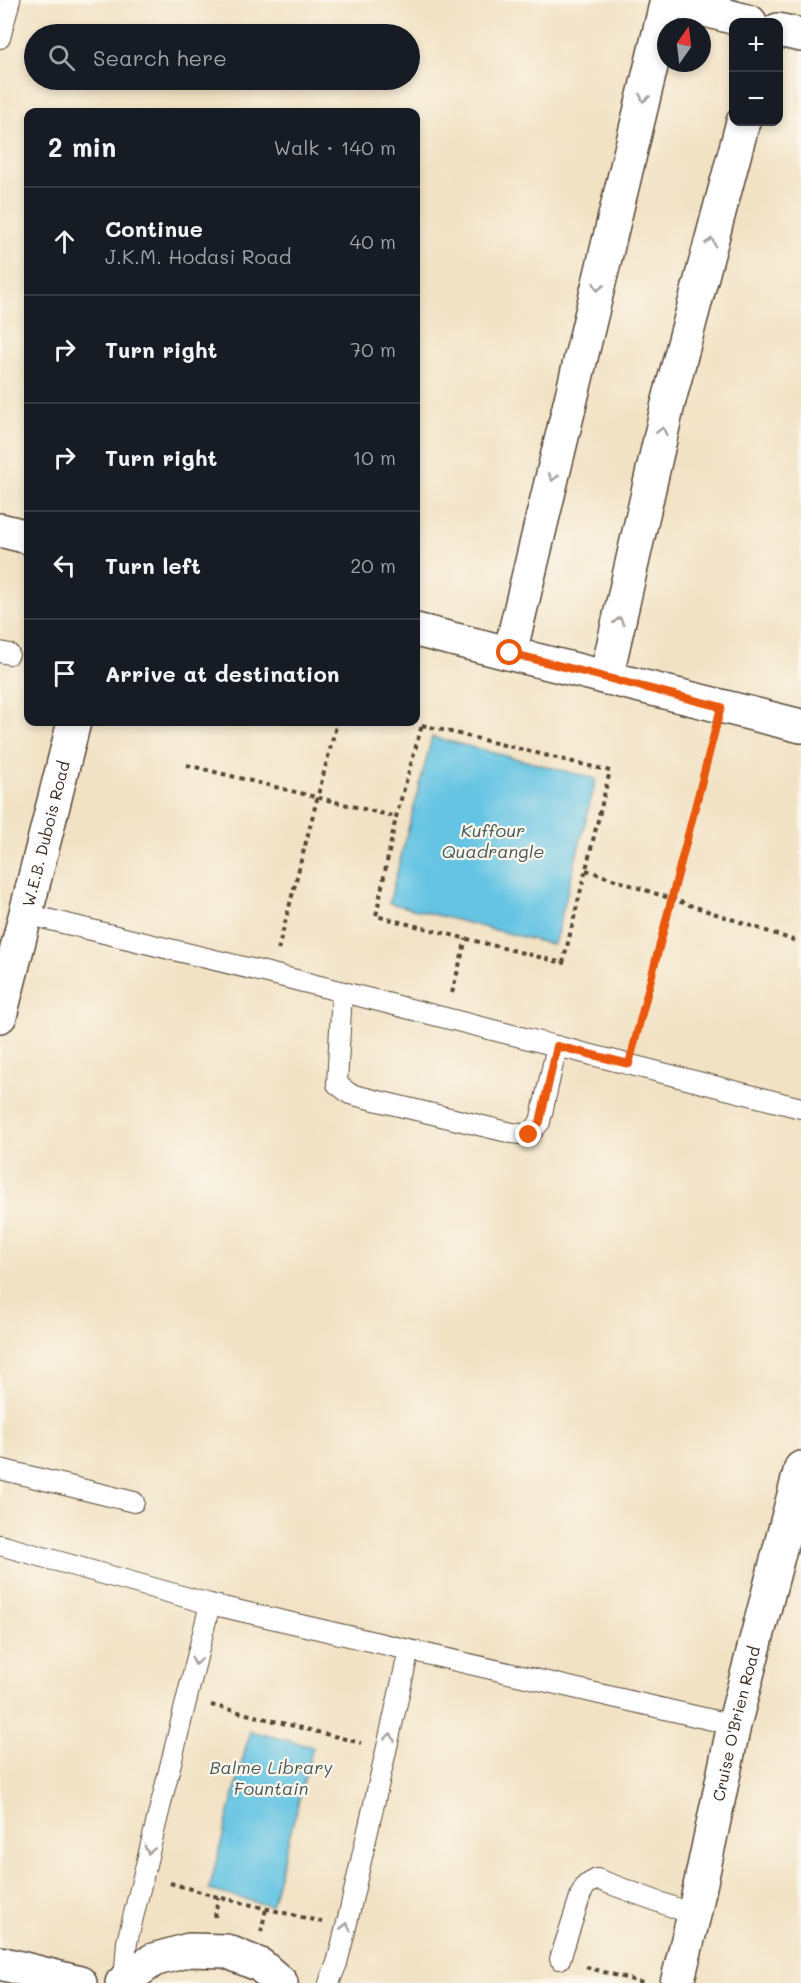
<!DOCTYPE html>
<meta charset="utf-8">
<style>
:root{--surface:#171b24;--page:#242831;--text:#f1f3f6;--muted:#9ea1a6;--line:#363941}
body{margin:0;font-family:Mali,sans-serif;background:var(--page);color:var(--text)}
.controls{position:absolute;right:18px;top:18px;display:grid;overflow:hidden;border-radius:12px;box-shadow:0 3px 9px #0003}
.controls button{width:54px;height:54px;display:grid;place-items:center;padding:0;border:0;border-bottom:2px solid var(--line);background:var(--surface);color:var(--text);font:30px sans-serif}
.compass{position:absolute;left:657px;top:18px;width:54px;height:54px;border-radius:50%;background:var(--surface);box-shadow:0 3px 9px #0003;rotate:14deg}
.stop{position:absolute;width:18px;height:18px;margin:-14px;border:4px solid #ea580c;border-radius:50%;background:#fff}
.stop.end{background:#ea580c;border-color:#fff;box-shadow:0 2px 6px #0008}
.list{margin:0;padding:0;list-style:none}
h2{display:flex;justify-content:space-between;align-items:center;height:78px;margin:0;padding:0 24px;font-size:26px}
h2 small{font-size:20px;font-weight:400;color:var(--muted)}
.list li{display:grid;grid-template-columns:39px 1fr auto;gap:18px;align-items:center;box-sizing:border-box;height:108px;padding:0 24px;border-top:2px solid var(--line)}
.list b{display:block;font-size:22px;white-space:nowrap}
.list p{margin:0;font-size:20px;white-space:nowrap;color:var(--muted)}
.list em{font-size:20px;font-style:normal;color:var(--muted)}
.icon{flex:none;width:33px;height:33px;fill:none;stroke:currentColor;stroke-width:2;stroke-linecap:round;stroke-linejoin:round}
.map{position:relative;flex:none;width:801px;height:1983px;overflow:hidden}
.search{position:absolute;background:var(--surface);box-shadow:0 3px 9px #0003;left:24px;top:24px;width:396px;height:66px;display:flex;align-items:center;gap:15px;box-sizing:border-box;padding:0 21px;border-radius:33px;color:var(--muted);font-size:22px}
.panel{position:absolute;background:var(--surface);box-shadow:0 3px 9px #0003;left:24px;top:108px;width:396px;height:618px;border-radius:12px}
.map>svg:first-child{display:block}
</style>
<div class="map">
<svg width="801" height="1983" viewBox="0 0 801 1983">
<rect width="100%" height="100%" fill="#fbf7ec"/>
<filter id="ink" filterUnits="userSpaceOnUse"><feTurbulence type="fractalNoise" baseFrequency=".0167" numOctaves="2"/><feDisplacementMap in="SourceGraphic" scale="12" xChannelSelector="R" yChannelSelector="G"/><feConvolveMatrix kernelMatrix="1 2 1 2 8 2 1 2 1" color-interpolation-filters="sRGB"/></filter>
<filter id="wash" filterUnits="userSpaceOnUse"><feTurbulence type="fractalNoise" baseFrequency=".008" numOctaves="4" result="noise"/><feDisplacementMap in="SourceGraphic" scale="24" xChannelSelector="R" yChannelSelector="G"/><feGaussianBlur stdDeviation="1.35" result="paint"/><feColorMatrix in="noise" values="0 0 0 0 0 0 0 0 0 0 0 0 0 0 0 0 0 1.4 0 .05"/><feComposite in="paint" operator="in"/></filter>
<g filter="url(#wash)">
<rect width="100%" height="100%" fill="#f2e2c4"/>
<!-- water -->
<g fill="#65c4e3" stroke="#507780" stroke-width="1.5">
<path d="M432,737L596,779L554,945L389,903Z"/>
<path d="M250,1731L313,1747L271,1906L209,1890Z"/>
</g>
</g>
<g filter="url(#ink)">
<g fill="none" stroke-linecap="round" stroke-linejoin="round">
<!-- lane casing -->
<g stroke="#564637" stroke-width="22">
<g id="lane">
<path d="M0,38L10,0"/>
<path d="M0,652L9,654"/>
<path d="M26,914L272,974L801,1108"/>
<path d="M342,992L337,1084L350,1094L366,1098L512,1133L529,1135L540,1122L557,1046"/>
<path d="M0,1469L134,1502"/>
<path d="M0,1545L210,1604L734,1725"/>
<path d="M560,1959L581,1894L586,1885L597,1879L694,1915"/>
<path d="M124,1981L127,1942L210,1604"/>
<path d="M329,1983L337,1963L346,1927L409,1650"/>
</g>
</g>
<!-- street casing -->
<g stroke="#564637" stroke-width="36">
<g id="street">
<path d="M669,0L750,22"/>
<path d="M778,30L801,35"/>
<path d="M0,530L28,537"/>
<path d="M416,630L801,726"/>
<path d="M510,653L667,0"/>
<path d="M606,678L668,404L743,122"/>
<path id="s1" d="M0,1016L74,722"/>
<path d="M0,1963L80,1983"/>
<path d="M122,1983L153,1960L189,1950L226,1951L260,1965L281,1983"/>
<path id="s2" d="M677,1983L694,1915L734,1725L801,1468"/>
</g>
</g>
<!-- path -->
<g stroke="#564637" stroke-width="4" stroke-dasharray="4.5 4.5" stroke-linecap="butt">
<path d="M422,725L610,771L563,963L376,916L396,817Z"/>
<path d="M187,765L396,817"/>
<path d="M586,870L796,941"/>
<path d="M278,950L337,722"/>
<path d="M452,993L466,939"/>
<path d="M635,1040L713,737"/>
<path d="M211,1705L361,1743"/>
<path d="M170,1883L218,1897L322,1922"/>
<path d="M215,1917L218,1897"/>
<path d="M261,1932L266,1909"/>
<path d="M586,1967L643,1983"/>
</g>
<!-- lane -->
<use href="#lane" stroke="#fff" stroke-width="20"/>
<!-- street -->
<use href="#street" stroke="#fff" stroke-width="33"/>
</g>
<!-- one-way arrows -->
<defs><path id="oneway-chevron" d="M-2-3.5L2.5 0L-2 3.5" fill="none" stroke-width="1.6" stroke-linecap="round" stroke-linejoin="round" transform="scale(1.5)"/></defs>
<g stroke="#a79f9a">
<use href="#oneway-chevron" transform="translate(644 98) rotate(103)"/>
<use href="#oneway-chevron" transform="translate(711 242) rotate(-75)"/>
<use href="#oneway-chevron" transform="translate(598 287) rotate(103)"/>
<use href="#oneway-chevron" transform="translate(662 431) rotate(-77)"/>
<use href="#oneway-chevron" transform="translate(553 477) rotate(104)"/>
<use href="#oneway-chevron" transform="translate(619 621) rotate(-77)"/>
<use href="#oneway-chevron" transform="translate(196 1661) rotate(104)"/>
<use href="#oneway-chevron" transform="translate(390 1737) rotate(-78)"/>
<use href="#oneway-chevron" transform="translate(149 1850) rotate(104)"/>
<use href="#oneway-chevron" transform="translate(346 1927) rotate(-77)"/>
</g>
</g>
<g fill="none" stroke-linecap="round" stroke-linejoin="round" filter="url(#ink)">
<!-- route -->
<path stroke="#ea580c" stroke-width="8" d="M510,653L721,707L629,1064L557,1046L540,1122L529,1135"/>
</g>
<g text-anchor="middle" stroke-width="4.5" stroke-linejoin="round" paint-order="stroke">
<!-- street labels -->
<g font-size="16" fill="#3b2a1e" stroke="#fbf7ec">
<text dy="6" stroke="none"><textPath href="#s1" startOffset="188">W.E.B. Dubois Road</textPath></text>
<text dy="6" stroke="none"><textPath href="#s2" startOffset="266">Cruise O'Brien Road</textPath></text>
</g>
<!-- water labels -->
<g font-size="18" font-style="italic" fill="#485859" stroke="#fbf7ec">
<text x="493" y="837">Kuffour<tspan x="493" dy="21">Quadrangle</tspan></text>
<text x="271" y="1774">Balme Library<tspan x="271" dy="21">Fountain</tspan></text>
</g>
</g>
</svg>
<div class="controls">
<button>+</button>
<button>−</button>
</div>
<svg class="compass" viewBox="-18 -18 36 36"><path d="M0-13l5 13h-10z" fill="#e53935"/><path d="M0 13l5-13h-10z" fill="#9ea1a6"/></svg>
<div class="stop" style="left:510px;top:653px"></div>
<div class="stop end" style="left:529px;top:1135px"></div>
<div class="search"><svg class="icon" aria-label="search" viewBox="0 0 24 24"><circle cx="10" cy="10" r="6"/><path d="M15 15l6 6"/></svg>Search here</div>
<section class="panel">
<h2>2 min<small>Walk · 140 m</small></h2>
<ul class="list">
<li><svg class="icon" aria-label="ahead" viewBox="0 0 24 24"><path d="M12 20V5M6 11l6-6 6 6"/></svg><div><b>Continue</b><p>J.K.M. Hodasi Road</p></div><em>40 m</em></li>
<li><svg class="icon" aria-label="right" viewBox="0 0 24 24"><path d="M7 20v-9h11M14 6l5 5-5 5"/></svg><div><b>Turn right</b></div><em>70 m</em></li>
<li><svg class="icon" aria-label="right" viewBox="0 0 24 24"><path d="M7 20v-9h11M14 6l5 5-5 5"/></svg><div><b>Turn right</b></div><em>10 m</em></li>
<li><svg class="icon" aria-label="left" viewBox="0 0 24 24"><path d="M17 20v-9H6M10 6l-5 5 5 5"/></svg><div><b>Turn left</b></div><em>20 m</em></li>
<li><svg class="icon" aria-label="arrive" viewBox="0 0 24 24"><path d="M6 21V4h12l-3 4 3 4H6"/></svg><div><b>Arrive at destination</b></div></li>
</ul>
</section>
</div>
